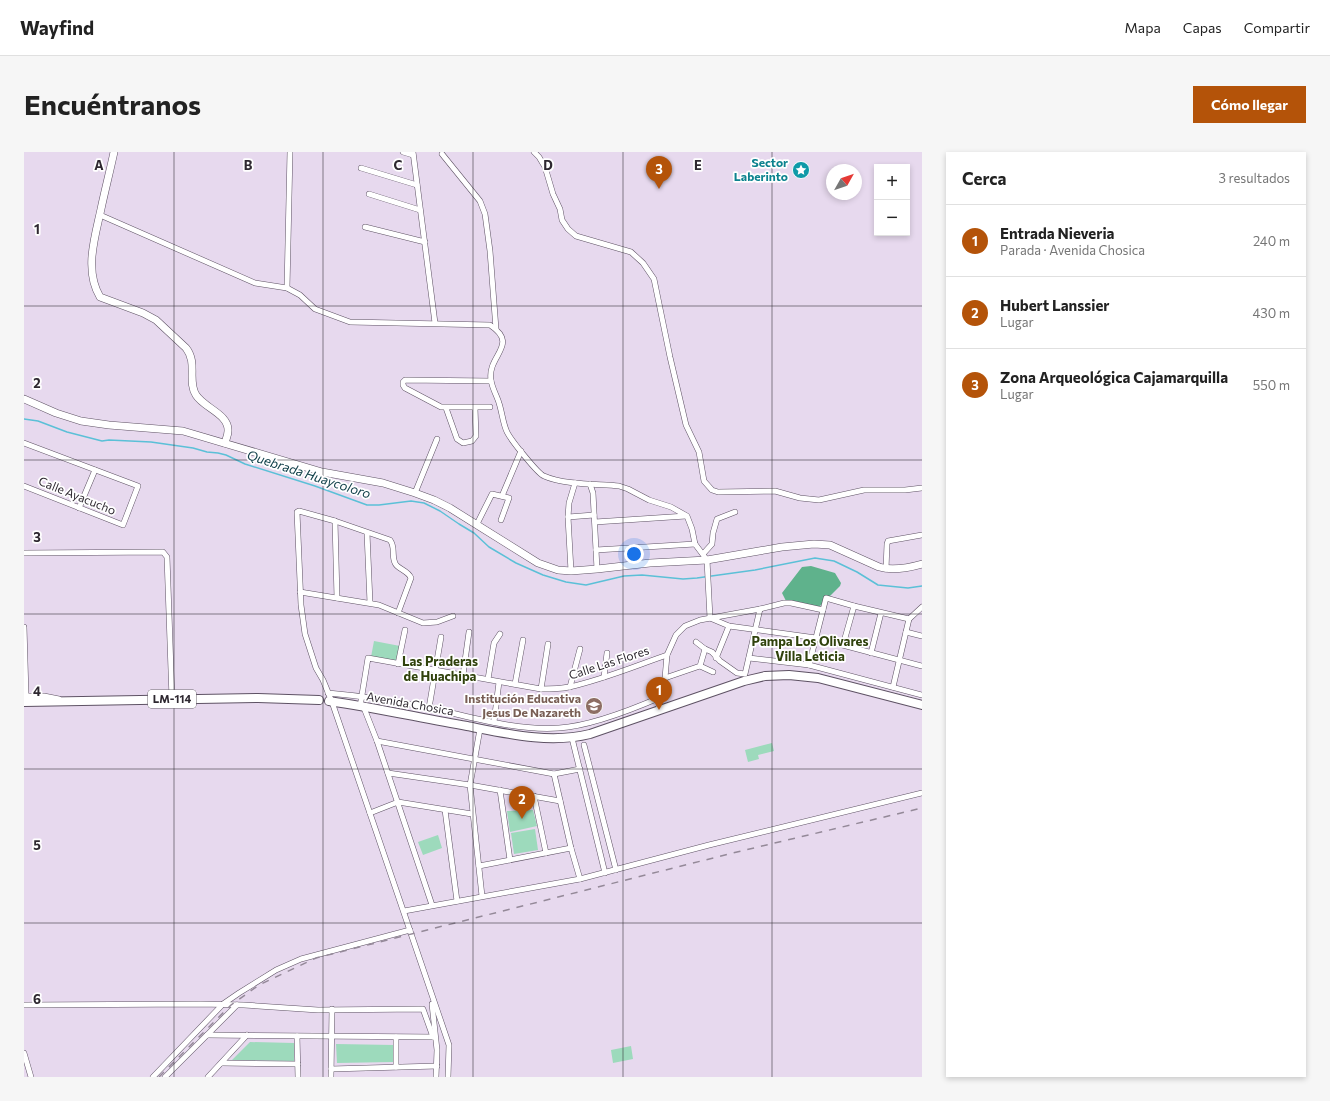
<!DOCTYPE html>
<html lang="es">
<meta charset="utf-8">
<style>
:root{--surface:#fff;--page:#f6f6f6;--text:#222;--muted:#767676;--line:#e0e0e0;--accent:#b45309}
body{margin:0;font-family:Commissioner,sans-serif;background:var(--page);color:var(--text)}
.controls{position:absolute;right:12px;top:12px;display:grid;overflow:hidden;border-radius:0px;box-shadow:0 2px 6px #0003}
.controls button{width:36px;height:36px;display:grid;place-items:center;padding:0;border:0;border-bottom:1px solid var(--line);background:var(--surface);color:var(--text);font:20px sans-serif}
.compass{position:absolute;left:802px;top:12px;width:36px;height:36px;border-radius:50%;background:var(--surface);box-shadow:0 2px 6px #0003;rotate:50deg}
.you{position:absolute;left:610px;top:402px;width:14px;height:14px;margin:-10px;border:3px solid #fff;border-radius:50%;background:#1a73e8;box-shadow:0 0 0 6px #1a73e833}
.badge{display:grid;place-items:center;width:26px;height:26px;border-radius:50%;background:var(--accent);color:#fff;font-size:13px;font-weight:700}
.pin{position:absolute;translate:-50% -33px;filter:drop-shadow(0 1px 2px #0008)}
.pin::after{content:'';position:absolute;top:21px;width:14px;height:12px;background:inherit;clip-path:polygon(0 0,100% 0,50% 100%)}
.list{margin:0;padding:0;list-style:none}
h2{display:flex;justify-content:space-between;align-items:center;height:52px;margin:0;padding:0 16px;font-size:17px}
h2 small{font-size:13px;font-weight:400;color:var(--muted)}
.list li{display:grid;grid-template-columns:26px 1fr auto;gap:12px;align-items:center;box-sizing:border-box;height:72px;padding:0 16px;border-top:1px solid var(--line)}
.list b{display:block;font-size:15px;white-space:nowrap}
.list p{margin:0;font-size:13px;white-space:nowrap;color:var(--muted)}
.list em{font-size:13px;font-style:normal;color:var(--muted)}
.map{position:relative;flex:none;width:898px;height:925px;overflow:hidden;border-radius:0px}
header{display:flex;align-items:center;gap:24px;box-sizing:border-box;height:56px;padding:0 20px;background:var(--surface);border-bottom:1px solid var(--line)}
header strong{font-size:19px}
nav{display:flex;gap:22px;margin-inline-start:auto;font-size:14px}
.intro{display:flex;align-items:center;justify-content:space-between;box-sizing:border-box;height:96px;padding:0 24px}
h1{margin:0;font-size:28px}
.button{padding:10px 18px;border-radius:0px;background:var(--accent);color:#fff;font-size:14px;font-weight:700}
main{display:flex;gap:24px;padding:0 24px}
aside{flex:1;background:var(--surface);border-radius:0px;box-shadow:0 2px 6px #0003}
.map>svg:first-child{display:block}
</style>
<header>
<strong>Wayfind</strong>
<nav><a>Mapa</a><a>Capas</a><a>Compartir</a></nav>
</header>
<div class="intro"><h1>Encuéntranos</h1><a class="button">Cómo llegar</a></div>
<main>
<div class="map">
<svg width="898" height="925" viewBox="0 0 898 925">
<rect width="100%" height="100%" fill="#e7d9ee"/>
<!-- green -->
<g fill="#9ddabc">
<path d="M350,489L376,494L373,510L347,505Z"/>
<path d="M748,591L750,599L734,603L735,607L724,610L721,598Z"/>
<path d="M509,658L513,674L486,680L483,659Z"/>
<path d="M511,677L514,698L490,702L487,681Z"/>
<path d="M414,683L418,696L399,703L394,690Z"/>
<path d="M226,890L270,891V909L208,908Z"/>
<path d="M312,892L370,893L369,910L313,911Z"/>
<path d="M607,894L609,907L589,911L587,898Z"/>
</g>
<!-- forest -->
<path fill="#5fb28c" d="M787,414L811,421L817,431L816,434L796,454H789L775,450L762,449L758,441L778,415Z"/>
<g fill="none" stroke-linecap="round" stroke-linejoin="round">
<!-- stream -->
<path stroke="#5bc0d7" stroke-width="1.5" d="M0,267L14,269L43,280L78,289L85,288L127,290L169,296L183,300L194,301L202,303L221,312L291,334L343,353H355L387,349L400,351L416,359L435,372L450,381L465,395L492,411L519,423L542,430L562,433L600,424L618,423L659,427L673,426L731,418L791,406L810,409L833,420L854,433L884,436L898,434"/>
<!-- street casing -->
<g stroke="#5e5264" stroke-width="6">
<g id="street">
<path d="M379,0L389,3"/>
<path d="M389,0L411,171"/>
<path d="M510,0L515,5L521,15L529,42L536,57L538,68L544,77L552,84L607,100L619,111L630,127L646,205L662,273L675,300L680,329L688,338L694,340L751,339L776,346L795,348L840,338H881L898,336"/>
<path d="M418,2L456,49L461,62L466,99L472,177"/>
<path d="M337,16L393,33"/>
<path d="M345,42L396,58"/>
<path d="M76,63L231,131L263,136L276,143L291,157L326,170L466,173C496,193 463,203 467,228C468,236 473,244 475,251C478,260 479,272 483,280C487,288 514,322 520,324C540,333 573,332 595,334L604,337L625,348L647,355L663,364L668,377L671,392L683,408L686,466L705,474L792,486L898,514"/>
<path d="M341,75L401,90"/>
<path d="M263,136L266,0"/>
<path d="M466,255H417L381,236L379,233V230L381,228L467,229"/>
<path d="M422,256L433,287L439,291L448,289L452,284L451,256"/>
<path d="M0,291L114,334L99,373L0,334"/>
<path d="M566,332L569,341L573,417"/>
<path d="M391,341L413,287"/>
<path d="M478,344L497,299"/>
<path d="M55,356L71,318"/>
<path d="M544,365L570,363"/>
<path d="M311,369L313,446"/>
<path d="M571,370L662,364"/>
<path d="M453,372L468,342L485,346L477,368"/>
<path d="M343,381L346,451"/>
<path d="M572,398L671,392"/>
<path d="M0,401L139,400L143,405L148,547"/>
<path d="M679,402L688,392L689,381L693,367L711,360"/>
<path d="M862,417L863,392L864,389L898,383"/>
<path d="M547,419L544,365L545,351L551,331"/>
<path d="M276,440L355,453L399,471L413,470L429,464"/>
<path d="M374,461L387,426C384,418 373,417 371,411C367,403 372,396 366,388L311,369L275,359L273,360L277,453L281,482L292,516L299,528L308,550L425,893L424,925"/>
<path d="M885,467L898,455"/>
<path d="M0,475L2,543"/>
<path d="M882,480L898,484"/>
<path d="M672,490L681,497L688,500L696,509L713,521L721,522L736,457"/>
<path d="M819,493L830,454"/>
<path d="M847,501L857,461"/>
<path d="M692,506L705,474"/>
<path d="M725,506L785,513L898,543"/>
<path d="M374,512L381,478"/>
<path d="M785,513L802,446L830,454L885,467"/>
<path d="M676,514L689,520"/>
<path d="M439,523L445,480"/>
<path d="M580,525L583,501"/>
<path d="M641,526L676,514L681,497"/>
<path d="M464,527L470,491L476,482"/>
<path d="M491,532L499,488"/>
<path d="M546,535L556,497"/>
<path d="M869,535L885,467"/>
<path d="M517,537L524,492"/>
<path d="M304,541C338,544 372,549 406,556C448,565 492,579 535,576C567,574 607,558 637,545"/>
<path d="M0,544H20L35,547"/>
<path d="M336,555L344,506L517,537C526,537 536,537 545,535C578,528 611,514 643,503"/>
<path d="M340,556L353,589L408,753"/>
<path d="M405,556L417,485"/>
<path d="M634,559L641,526L643,503L652,483L661,474L676,468L736,457L760,451H767L799,458"/>
<path d="M470,570L475,530"/>
<path d="M456,577L446,633L458,744"/>
<path d="M548,586L581,721"/>
<path d="M353,589L530,622L556,617"/>
<path d="M560,593L592,718"/>
<path d="M364,621L446,633L536,649"/>
<path d="M530,622L547,696L556,727"/>
<path d="M476,638L486,708"/>
<path d="M510,644L522,701"/>
<path d="M421,658L433,749"/>
<path d="M346,661L374,650L448,662"/>
<path d="M455,714L547,696"/>
<path d="M380,759L556,727L685,693L898,641"/>
<path d="M408,852L413,898L412,925"/>
<path d="M0,853L177,852L220,853L294,858L399,857L409,885"/>
<path d="M183,883L411,885"/>
<path d="M273,884L274,925"/>
<path d="M0,901L7,925"/>
<path d="M198,911L274,912"/>
<path d="M372,915V885"/>
<path d="M307,917L413,914"/>
<path d="M129,925L199,852L215,841L252,818L277,807L386,778"/>
<path d="M141,925L213,853"/>
<path d="M184,925L223,883"/>
<path d="M307,925L308,857"/>
</g>
</g>
<!-- secondary casing -->
<g stroke="#5e5264" stroke-width="8">
<g id="secondary">
<path d="M90,0C86,19 81,38 77,57C71,85 60,118 76,145L119,161L132,168L162,196C174,211 163,229 172,243C180,256 205,262 204,279C204,283 202,287 201,291"/>
<path d="M0,247L32,261L57,269L85,273L159,279L298,320L359,331L391,341L410,348L426,356L514,411L534,418L547,419L573,417L626,411L683,408L758,395L790,392L806,393L855,415C869,419 884,416 898,412"/>
</g>
</g>
<!-- primary casing -->
<g stroke="#5e5264" stroke-width="10">
<g id="primary">
<path d="M305,549C352,556 397,566 443,574C484,582 526,592 566,582L720,529L741,524L765,523L794,526L898,553"/>
<path d="M0,550L234,546L295,548"/>
</g>
</g>
<!-- street -->
<use href="#street" stroke="#fff" stroke-width="5"/>
<!-- secondary -->
<use href="#secondary" stroke="#fff" stroke-width="7"/>
<!-- primary -->
<use href="#primary" stroke="#fff" stroke-width="8"/>
<!-- rail -->
<path stroke="#948998" stroke-width="1.5" stroke-dasharray="7 7" stroke-linecap="butt" d="M135,925L207,853L235,833L292,806L713,700L898,656"/>
</g>
<!-- grid -->
<path fill="none" stroke="#2e2830" stroke-width="1" stroke-opacity="0.55" d="M150,0V925M299,0V925M449,0V925M599,0V925M748,0V925M0,154H898M0,308H898M0,462H898M0,617H898M0,771H898"/>
<!-- icons -->
<defs>
<g id="sight-disc" transform="scale(0.9)"><circle r="9.5" fill="#0f9aa8" stroke="#fff"/><path d="M0-6L1.8-2.2L6-1.7L2.9 1.2L3.7 5.4L0 3.3L-3.7 5.4L-2.9 1.2L-6-1.7L-1.8-2.2Z" fill="#fff"/></g>
<g id="school-disc" transform="scale(0.9)"><circle r="9.5" fill="#8d6e63" stroke="#fff"/><path d="M0-5L7-2L0 1L-7-2ZM-4 1L0 2.5L4 1V4Q0 6-4 4Z" fill="#fff"/></g>
</defs>
<g fill-rule="evenodd">
<use href="#sight-disc" x="777" y="18"/>
<use href="#school-disc" x="570" y="554"/>
</g>
<g text-anchor="middle" stroke-width="3.5" stroke-linejoin="round" paint-order="stroke">
<!-- shield labels -->
<rect fill="#fff" stroke="#6d686e" stroke-width="1" x="124" y="538" width="48" height="18" rx="3"/>
<g font-size="11" font-weight="bold" fill="#2e2830">
<text x="148" y="551">LM-114</text>
</g>
<!-- culture labels -->
<g font-size="12" font-weight="bold" fill="#0d838f" stroke="#fff" text-anchor="end">
<text x="764" y="15">Sector<tspan x="764" dy="14">Laberinto</tspan></text>
</g>
<!-- street labels -->
<g font-size="12" fill="#2e2830" stroke="#fff">
<text transform="translate(53 344) rotate(22)" y="4">Calle Ayacucho</text>
<text transform="translate(585 511) rotate(-18)" y="4">Calle Las Flores</text>
<text transform="translate(386 552) rotate(10)" y="4">Avenida Chosica</text>
</g>
<!-- education labels -->
<g font-size="12" font-weight="bold" fill="#785e54" stroke="#fff" text-anchor="end">
<text x="557" y="551">Institución Educativa<tspan x="557" dy="14">Jesus De Nazareth</tspan></text>
</g>
<!-- water labels -->
<g font-size="13" font-style="italic" fill="#12414b" stroke="#fff">
<text transform="translate(285 322) rotate(18)" y="5">Quebrada Huaycoloro</text>
</g>
<!-- neighbourhood labels -->
<g font-size="13" font-weight="bold" fill="#30420c" stroke="#fff">
<text x="786" y="494">Pampa Los Olivares<tspan x="786" dy="15">Villa Leticia</tspan></text>
<text x="416" y="514">Las Praderas<tspan x="416" dy="15">de Huachipa</tspan></text>
</g>
</g>
<g font-size="13" text-anchor="middle" font-weight="bold" fill="#2e2830" stroke="#fff" stroke-width="3.5" stroke-linejoin="round" paint-order="stroke">
<text x="75" y="18">A</text>
<text x="224" y="18">B</text>
<text x="374" y="18">C</text>
<text x="524" y="18">D</text>
<text x="674" y="18">E</text>
<text x="13" y="82">1</text>
<text x="13" y="236">2</text>
<text x="13" y="390">3</text>
<text x="13" y="544">4</text>
<text x="13" y="698">5</text>
<text x="13" y="852">6</text>
</g>
</svg>
<div class="controls">
<button>+</button>
<button>−</button>
</div>
<svg class="compass" viewBox="-18 -18 36 36"><path d="M0-13l5 13h-10z" fill="#e53935"/><path d="M0 13l5-13h-10z" fill="#767676"/></svg>
<div class="you"></div>
<div class="pin badge" style="left:635px;top:558px">1</div>
<div class="pin badge" style="left:498px;top:667px">2</div>
<div class="pin badge" style="left:635px;top:37px">3</div>
</div>
<aside>
<h2>Cerca<small>3 resultados</small></h2>
<ul class="list">
<li><span class="badge">1</span><div><b>Entrada Nieveria</b><p>Parada · Avenida Chosica</p></div><em>240 m</em></li>
<li><span class="badge">2</span><div><b>Hubert Lanssier</b><p>Lugar</p></div><em>430 m</em></li>
<li><span class="badge">3</span><div><b>Zona Arqueológica Cajamarquilla</b><p>Lugar</p></div><em>550 m</em></li>
</ul>
</aside>
</main>
